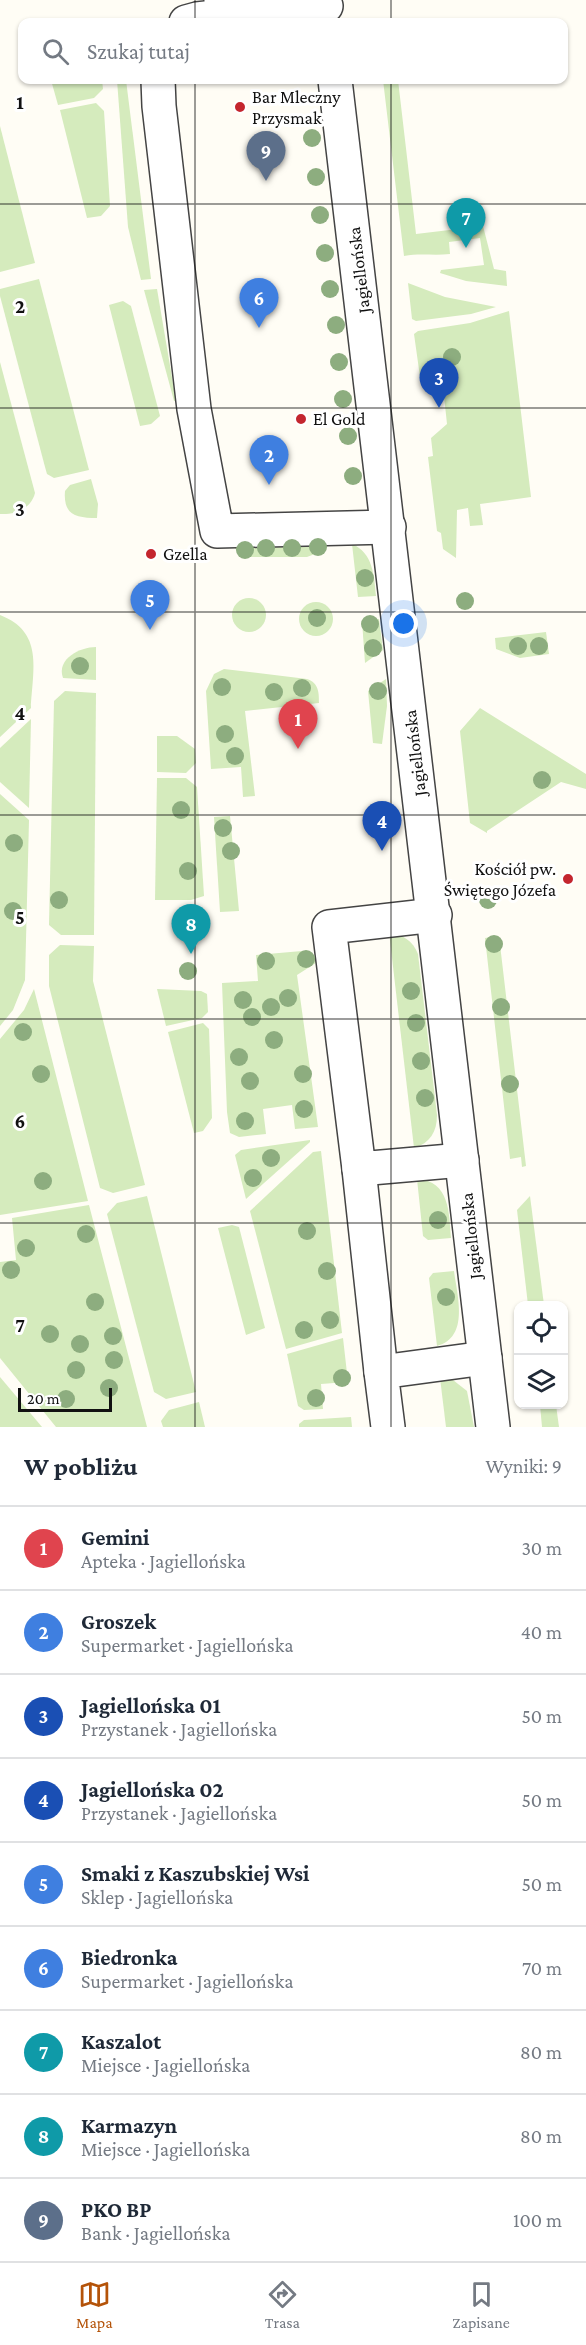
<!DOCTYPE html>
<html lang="pl">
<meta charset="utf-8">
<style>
:root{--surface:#fff;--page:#f6f6f7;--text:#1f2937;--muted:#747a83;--line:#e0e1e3;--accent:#b45309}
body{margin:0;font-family:"Crimson Pro",serif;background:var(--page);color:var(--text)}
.controls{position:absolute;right:18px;bottom:18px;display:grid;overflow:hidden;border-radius:12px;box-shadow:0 2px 4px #0004}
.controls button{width:54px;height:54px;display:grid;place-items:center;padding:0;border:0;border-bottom:2px solid var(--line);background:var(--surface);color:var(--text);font:30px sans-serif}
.scale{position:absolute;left:18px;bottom:15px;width:94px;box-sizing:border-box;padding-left:6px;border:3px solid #111;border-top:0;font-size:16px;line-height:21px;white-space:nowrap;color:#111;-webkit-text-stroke:4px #fff;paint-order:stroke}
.you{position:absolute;left:404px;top:624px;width:21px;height:21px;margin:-15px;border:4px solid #fff;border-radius:50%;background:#1a73e8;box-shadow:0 0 0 9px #1a73e833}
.badge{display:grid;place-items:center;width:39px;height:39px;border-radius:50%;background:var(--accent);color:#fff;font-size:20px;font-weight:700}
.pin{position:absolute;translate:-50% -50px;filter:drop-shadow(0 2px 3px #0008)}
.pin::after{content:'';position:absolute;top:32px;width:21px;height:18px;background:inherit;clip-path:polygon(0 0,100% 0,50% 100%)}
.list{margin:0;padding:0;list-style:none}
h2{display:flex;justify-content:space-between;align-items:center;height:78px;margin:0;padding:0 24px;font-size:26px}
h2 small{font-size:20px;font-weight:400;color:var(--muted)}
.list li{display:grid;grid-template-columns:39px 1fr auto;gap:18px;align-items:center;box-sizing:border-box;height:84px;padding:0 24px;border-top:2px solid var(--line)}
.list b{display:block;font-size:22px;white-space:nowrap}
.list p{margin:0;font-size:20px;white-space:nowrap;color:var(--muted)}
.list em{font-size:20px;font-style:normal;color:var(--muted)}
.icon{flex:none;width:33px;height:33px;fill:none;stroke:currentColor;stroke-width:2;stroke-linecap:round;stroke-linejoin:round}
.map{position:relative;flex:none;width:586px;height:1427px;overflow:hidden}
.search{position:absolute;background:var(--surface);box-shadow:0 2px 4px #0004;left:18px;right:18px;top:18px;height:66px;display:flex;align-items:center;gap:15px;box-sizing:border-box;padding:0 21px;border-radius:12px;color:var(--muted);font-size:22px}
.sheet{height:834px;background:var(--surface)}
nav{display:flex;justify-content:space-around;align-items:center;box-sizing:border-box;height:84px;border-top:2px solid var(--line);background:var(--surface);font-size:16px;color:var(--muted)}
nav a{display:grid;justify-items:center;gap:3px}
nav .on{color:var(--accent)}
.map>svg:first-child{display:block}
</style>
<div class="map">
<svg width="586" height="1427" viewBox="0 0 586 1427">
<rect width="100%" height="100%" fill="#fffdf5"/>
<!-- green -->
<g fill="#d5ebbd">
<path d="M51,80H102L103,89L94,98L58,105Z"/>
<path d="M117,80H126L151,279L141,280L128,227Z"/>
<path d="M383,80H398L416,234L483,226L494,269L506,271L507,286L466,281L440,273L441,270L484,265L480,238L449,242L450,254C434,256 420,253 404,256Z"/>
<path d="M96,103L104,111L110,206L101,216L87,218L60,110Z"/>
<path d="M0,126L35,263L0,272Z"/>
<path d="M39,279L89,470L54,478L47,474L45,467L0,296V289Z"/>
<path d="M408,283L445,297L496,307L471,314L416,321L412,319Z"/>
<path d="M157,289L176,401H174L144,290Z"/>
<path d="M123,301L131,306L160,416L151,424L140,426L109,305Z"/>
<path d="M509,311L531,497L480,504L483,525L470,526L468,508L457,510L456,558L443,549L441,533L437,531L428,457L433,456L431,438L447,424L444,396L421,384L414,334L418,331L470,323Z"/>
<path d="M0,362L35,493C31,509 15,515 0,514Z"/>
<path d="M91,479L98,504L97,518C76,518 63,515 65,491L70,485Z"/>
<path d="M325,540L320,552L307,557H250L241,555L232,545Z"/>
<path d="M352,544C373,553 374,575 376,596L358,597Z"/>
<circle cx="249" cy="615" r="17"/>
<circle cx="316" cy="619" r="17"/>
<path d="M0,615C44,632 33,669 31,708L0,737Z"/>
<path d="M379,619L383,650L365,663L362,621Z"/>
<path d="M546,632L549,654L520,658L496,649L495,638Z"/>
<path d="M96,647V680L63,678C56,659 80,647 96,647Z"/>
<path d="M224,669L307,679C319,683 319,693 319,703L245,711L255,796L243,797L241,767L211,769L206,691L214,674Z"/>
<path d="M386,679L387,706L382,744L373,743L368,691Z"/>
<path d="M65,691L96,693L94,935H61L49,925L54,701Z"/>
<path d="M480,708L586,774V789L561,782L487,831V833L470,823L460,731Z"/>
<path d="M31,719L29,808L0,782V748Z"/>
<path d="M157,736H177L195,749L196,763L186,773L157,772Z"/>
<path d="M157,778H186L197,787L204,896L191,900H155Z"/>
<path d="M0,794L29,820L25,980L13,1010L0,1026Z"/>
<path d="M230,816L239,911L220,912L214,817Z"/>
<path d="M389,932C402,934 413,941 418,954L437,1115C437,1132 430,1143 414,1148Z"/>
<path d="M499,936L526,1166L522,1167L521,1157L510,1159L485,938Z"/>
<path d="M60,945L94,946L93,981L145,1185L113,1193L100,1188L49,986V955Z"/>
<path d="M302,951L313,954L319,961L297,975L318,1127L295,1129L292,1105L263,1109L266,1134L239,1137L230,1133L227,1112L222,983L258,981L256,955Z"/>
<path d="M34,989L88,1201L0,1215V1039L24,1010Z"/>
<path d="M157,989L201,991L207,994L208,1012L202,1018L166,1026Z"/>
<path d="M203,1023L209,1029L212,1118L203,1131L194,1133L168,1032Z"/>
<path d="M310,1140V1142L246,1199L235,1155L241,1150Z"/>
<path d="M321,1151L342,1333L286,1349L250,1211L313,1152Z"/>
<path d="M417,1179C450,1181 449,1213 451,1238L428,1240L423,1236Z"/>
<path d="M147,1196L196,1392L166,1399L154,1392L107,1214L117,1203Z"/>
<path d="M530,1196L544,1305H528L517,1210Z"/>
<path d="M89,1205L147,1427H56L0,1358V1262L16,1260L12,1218Z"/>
<path d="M232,1225L239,1227L265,1328L246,1335L218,1228Z"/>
<path d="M454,1271C457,1295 470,1337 437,1346L429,1278L433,1273Z"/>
<path d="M343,1338L348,1382L321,1384L323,1409L304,1410L298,1406L287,1354Z"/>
<path d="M0,1377L42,1427H0Z"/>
<path d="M440,1378L453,1380L467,1391L474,1427H446Z"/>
<path d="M199,1402L205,1427H163L161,1421L169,1410Z"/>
<path d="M540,1405H556L559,1427H542Z"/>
<path d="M351,1417L352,1427H299V1424L304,1420Z"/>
</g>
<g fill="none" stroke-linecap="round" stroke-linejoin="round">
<!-- minor casing -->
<g stroke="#444" stroke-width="36">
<g id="minor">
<path d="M221,0L223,16L326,6"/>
<path d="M186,22L197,19L223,16"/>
<path d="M158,80L159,106L194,409L217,531L389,527"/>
<path d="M335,80L493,1427"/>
<path d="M435,915L329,927L359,1169L462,1160"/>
<path d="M359,1169L381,1372"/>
<path d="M388,1427L381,1372L485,1358"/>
</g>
</g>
<!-- minor -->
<use href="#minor" stroke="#fff" stroke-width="33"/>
</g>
<!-- trees -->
<g fill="#8dad7f">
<circle cx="312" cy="138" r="9"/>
<circle cx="316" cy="177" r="9"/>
<circle cx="320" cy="215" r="9"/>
<circle cx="325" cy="253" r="9"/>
<circle cx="330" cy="289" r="9"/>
<circle cx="336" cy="325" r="9"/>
<circle cx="452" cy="357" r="9"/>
<circle cx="339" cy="362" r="9"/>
<circle cx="343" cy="399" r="9"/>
<circle cx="348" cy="436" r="9"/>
<circle cx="353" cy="476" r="9"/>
<circle cx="318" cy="547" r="9"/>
<circle cx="266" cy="548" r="9"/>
<circle cx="292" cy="548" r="9"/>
<circle cx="245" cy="550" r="9"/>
<circle cx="365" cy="578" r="9"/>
<circle cx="465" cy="601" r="9"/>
<circle cx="317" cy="618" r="9"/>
<circle cx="370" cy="624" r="9"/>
<circle cx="518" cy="646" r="9"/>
<circle cx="539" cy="646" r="9"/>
<circle cx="373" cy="648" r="9"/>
<circle cx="80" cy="666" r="9"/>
<circle cx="222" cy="687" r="9"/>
<circle cx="302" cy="688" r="9"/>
<circle cx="378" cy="691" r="9"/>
<circle cx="274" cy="692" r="9"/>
<circle cx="225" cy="734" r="9"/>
<circle cx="235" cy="756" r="9"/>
<circle cx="542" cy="780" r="9"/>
<circle cx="181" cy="810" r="9"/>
<circle cx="223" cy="828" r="9"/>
<circle cx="14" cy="843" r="9"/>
<circle cx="231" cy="851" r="9"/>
<circle cx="188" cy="871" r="9"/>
<circle cx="59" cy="900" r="9"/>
<circle cx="488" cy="900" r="9"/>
<circle cx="13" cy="911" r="9"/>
<circle cx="194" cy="930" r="9"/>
<circle cx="494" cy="944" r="9"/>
<circle cx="306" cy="959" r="9"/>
<circle cx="266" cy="961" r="9"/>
<circle cx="188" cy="971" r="9"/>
<circle cx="411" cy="991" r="9"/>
<circle cx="288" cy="998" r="9"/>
<circle cx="243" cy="1000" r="9"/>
<circle cx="271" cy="1007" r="9"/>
<circle cx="501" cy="1007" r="9"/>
<circle cx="252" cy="1017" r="9"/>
<circle cx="416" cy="1023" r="9"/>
<circle cx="23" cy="1032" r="9"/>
<circle cx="274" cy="1040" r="9"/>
<circle cx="239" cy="1057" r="9"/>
<circle cx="421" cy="1061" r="9"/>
<circle cx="41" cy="1074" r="9"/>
<circle cx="303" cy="1074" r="9"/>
<circle cx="250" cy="1081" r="9"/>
<circle cx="510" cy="1084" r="9"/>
<circle cx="425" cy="1098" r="9"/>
<circle cx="304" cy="1109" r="9"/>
<circle cx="245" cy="1121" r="9"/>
<circle cx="271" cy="1158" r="9"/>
<circle cx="253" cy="1178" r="9"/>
<circle cx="43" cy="1181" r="9"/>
<circle cx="438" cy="1220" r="9"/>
<circle cx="307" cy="1231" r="9"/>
<circle cx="86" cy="1234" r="9"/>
<circle cx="26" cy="1248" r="9"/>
<circle cx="11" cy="1270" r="9"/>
<circle cx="327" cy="1271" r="9"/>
<circle cx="446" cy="1297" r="9"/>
<circle cx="95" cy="1302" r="9"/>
<circle cx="330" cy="1320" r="9"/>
<circle cx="304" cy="1330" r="9"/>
<circle cx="50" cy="1334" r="9"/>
<circle cx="113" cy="1336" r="9"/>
<circle cx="80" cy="1344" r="9"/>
<circle cx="114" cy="1360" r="9"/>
<circle cx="76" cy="1370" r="9"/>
<circle cx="342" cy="1378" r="9"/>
<circle cx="109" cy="1388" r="9"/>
<circle cx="316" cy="1398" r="9"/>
<circle cx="66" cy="1399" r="9"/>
</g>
<!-- grid -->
<path fill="none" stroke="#111" stroke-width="1.5" stroke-opacity="0.55" d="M195,0V22M391,0V22M195,80V1427M391,80V1427M0,204H586M0,408H586M0,612H586M0,815H586M0,1019H586M0,1223H586"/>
<!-- markers -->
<g fill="#c4262e" stroke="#fff" stroke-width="2">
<circle cx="240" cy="107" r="6"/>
<circle cx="301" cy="419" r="6"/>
<circle cx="151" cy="554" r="6"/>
<circle cx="568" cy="879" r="6"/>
</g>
<g text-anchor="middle" stroke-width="6" stroke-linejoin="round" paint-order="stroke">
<!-- poi labels -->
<g font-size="18" fill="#111" stroke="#fff" text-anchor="start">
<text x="252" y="103">Bar Mleczny<tspan x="252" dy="21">Przysmak</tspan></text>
<text x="313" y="425">El Gold</text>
<text x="163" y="560">Gzella</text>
<text x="556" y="875" text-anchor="end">Kościół pw.<tspan x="556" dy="21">Świętego Józefa</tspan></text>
</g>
<!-- street labels -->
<g font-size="18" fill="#111" stroke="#fff">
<text transform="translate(359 270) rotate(-97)" y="6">Jagiellońska</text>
<text transform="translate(415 753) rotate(-97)" y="6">Jagiellońska</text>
<text transform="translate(471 1236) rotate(-96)" y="6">Jagiellońska</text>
</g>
</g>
<g font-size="20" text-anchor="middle" font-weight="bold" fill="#111" stroke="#fff" stroke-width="6" stroke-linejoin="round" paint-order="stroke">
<text x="20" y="109">1</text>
<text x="20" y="313">2</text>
<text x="20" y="516">3</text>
<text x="20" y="720">4</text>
<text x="20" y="924">5</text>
<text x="20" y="1128">6</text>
<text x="20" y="1332">7</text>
</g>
</svg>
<div class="controls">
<button><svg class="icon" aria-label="locate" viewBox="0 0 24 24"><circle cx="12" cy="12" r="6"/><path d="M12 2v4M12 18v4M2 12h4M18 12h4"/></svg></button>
<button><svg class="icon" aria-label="layers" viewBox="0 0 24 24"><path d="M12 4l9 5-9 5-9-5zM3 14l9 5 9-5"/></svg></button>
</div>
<div class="scale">20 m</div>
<div class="you"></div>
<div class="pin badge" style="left:298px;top:749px;background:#e0444e">1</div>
<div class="pin badge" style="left:269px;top:485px;background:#3f7fe0">2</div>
<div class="pin badge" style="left:439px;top:408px;background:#1a4fb4">3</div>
<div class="pin badge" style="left:382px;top:851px;background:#1a4fb4">4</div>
<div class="pin badge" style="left:150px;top:630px;background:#3f7fe0">5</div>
<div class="pin badge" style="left:259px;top:328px;background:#3f7fe0">6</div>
<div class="pin badge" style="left:466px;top:248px;background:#0f9aa8">7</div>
<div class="pin badge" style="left:191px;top:954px;background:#0f9aa8">8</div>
<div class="pin badge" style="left:266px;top:181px;background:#5c6f8a">9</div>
<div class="search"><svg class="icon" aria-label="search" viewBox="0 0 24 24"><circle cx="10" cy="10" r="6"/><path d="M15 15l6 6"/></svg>Szukaj tutaj</div>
</div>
<section class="sheet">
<h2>W pobliżu<small>Wyniki: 9</small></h2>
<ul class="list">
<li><span class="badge" style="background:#e0444e">1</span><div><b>Gemini</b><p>Apteka · Jagiellońska</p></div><em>30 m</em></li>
<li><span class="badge" style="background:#3f7fe0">2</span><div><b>Groszek</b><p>Supermarket · Jagiellońska</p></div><em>40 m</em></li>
<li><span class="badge" style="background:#1a4fb4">3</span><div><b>Jagiellońska 01</b><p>Przystanek · Jagiellońska</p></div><em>50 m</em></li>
<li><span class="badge" style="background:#1a4fb4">4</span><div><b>Jagiellońska 02</b><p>Przystanek · Jagiellońska</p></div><em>50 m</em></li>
<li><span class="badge" style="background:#3f7fe0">5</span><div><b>Smaki z Kaszubskiej Wsi</b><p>Sklep · Jagiellońska</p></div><em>50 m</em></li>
<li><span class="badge" style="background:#3f7fe0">6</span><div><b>Biedronka</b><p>Supermarket · Jagiellońska</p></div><em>70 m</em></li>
<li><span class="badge" style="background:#0f9aa8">7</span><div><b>Kaszalot</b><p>Miejsce · Jagiellońska</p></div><em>80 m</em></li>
<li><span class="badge" style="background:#0f9aa8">8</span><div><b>Karmazyn</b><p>Miejsce · Jagiellońska</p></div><em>80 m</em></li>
<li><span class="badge" style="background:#5c6f8a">9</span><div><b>PKO BP</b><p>Bank · Jagiellońska</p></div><em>100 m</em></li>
</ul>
</section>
<nav>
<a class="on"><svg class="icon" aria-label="map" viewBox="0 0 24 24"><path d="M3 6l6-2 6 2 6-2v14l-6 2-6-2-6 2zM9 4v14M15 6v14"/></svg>Mapa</a>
<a><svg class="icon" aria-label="directions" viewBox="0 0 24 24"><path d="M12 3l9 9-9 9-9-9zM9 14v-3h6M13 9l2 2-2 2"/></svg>Trasa</a>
<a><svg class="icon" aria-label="saved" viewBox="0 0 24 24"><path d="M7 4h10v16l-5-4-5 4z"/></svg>Zapisane</a>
</nav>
